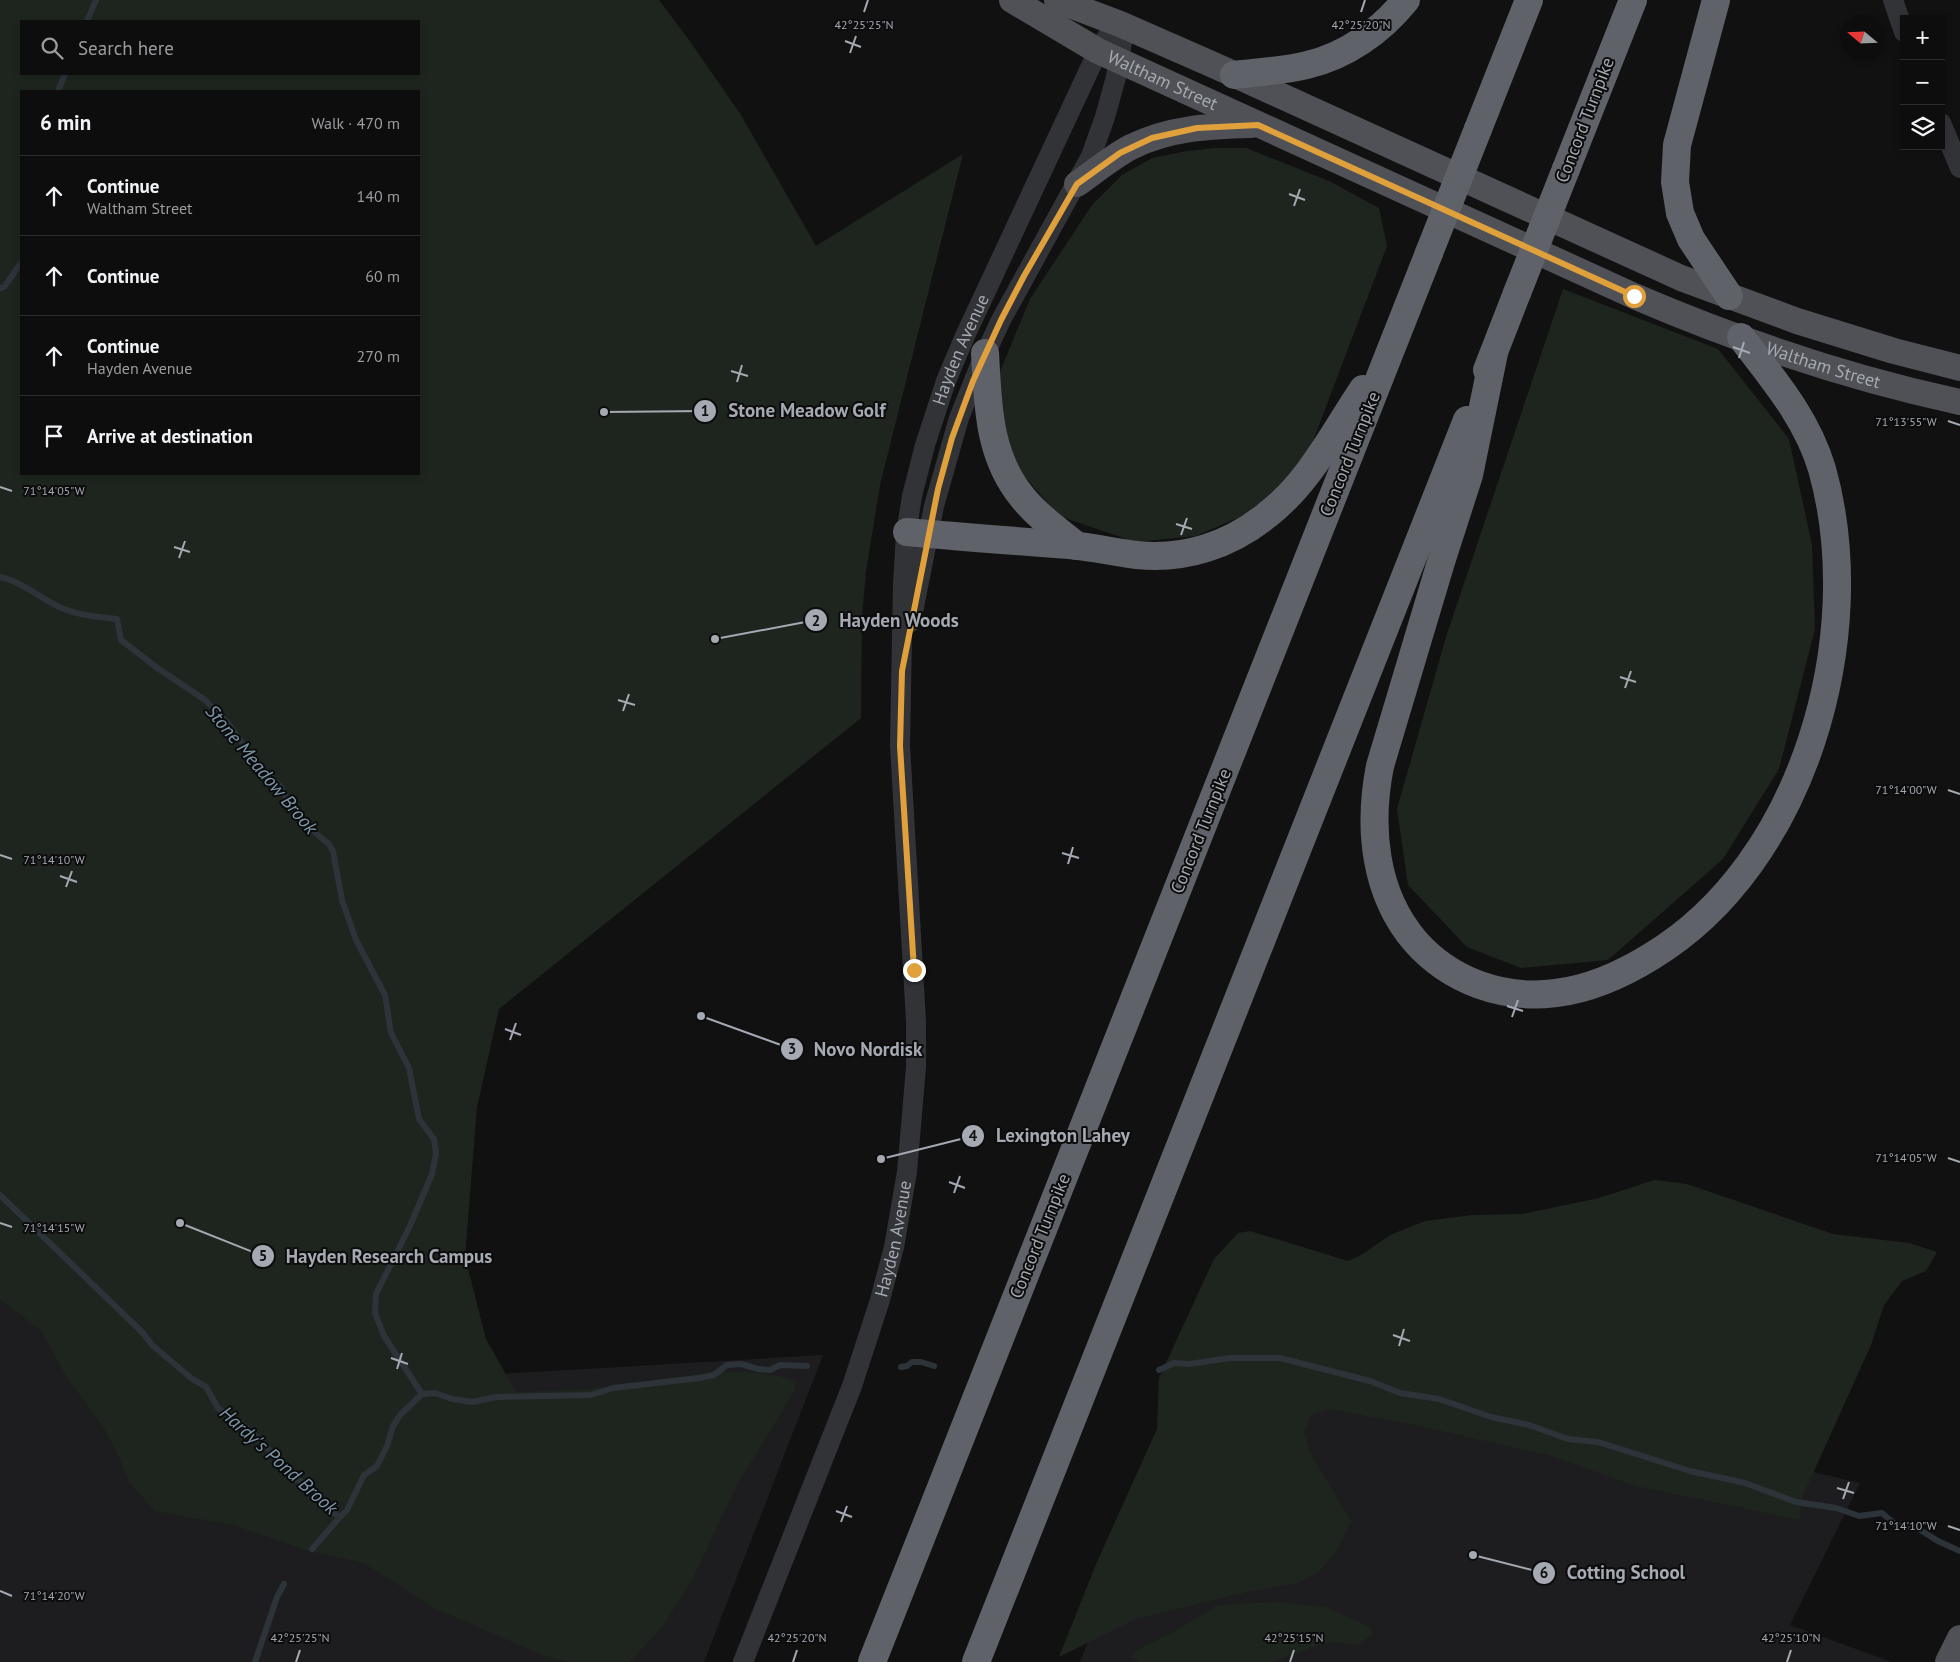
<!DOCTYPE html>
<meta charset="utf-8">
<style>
:root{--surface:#0d0d0e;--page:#1b1b1c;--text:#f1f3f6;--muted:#9a9c9e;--line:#2d2d2e}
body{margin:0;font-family:"PT Sans",sans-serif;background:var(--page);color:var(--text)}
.controls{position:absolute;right:15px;top:15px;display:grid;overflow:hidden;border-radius:0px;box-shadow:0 2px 8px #0003}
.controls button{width:45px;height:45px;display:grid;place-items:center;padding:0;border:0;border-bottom:1px solid var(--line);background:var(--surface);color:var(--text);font:25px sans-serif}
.compass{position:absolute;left:1840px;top:15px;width:45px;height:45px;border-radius:50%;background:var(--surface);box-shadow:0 2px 8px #0003;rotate:289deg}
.stop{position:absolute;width:15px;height:15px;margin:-11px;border:4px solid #e0a13c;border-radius:50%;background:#fff}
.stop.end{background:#e0a13c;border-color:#fff;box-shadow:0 1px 5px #0008}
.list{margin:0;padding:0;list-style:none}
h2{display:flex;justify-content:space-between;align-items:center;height:65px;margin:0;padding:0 20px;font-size:21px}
h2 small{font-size:16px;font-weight:400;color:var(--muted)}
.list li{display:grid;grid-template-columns:32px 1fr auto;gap:15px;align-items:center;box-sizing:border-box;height:80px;padding:0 20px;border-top:1px solid var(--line)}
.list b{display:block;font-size:19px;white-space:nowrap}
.list p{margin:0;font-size:16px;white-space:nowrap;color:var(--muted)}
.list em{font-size:16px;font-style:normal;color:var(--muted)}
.icon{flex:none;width:28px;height:28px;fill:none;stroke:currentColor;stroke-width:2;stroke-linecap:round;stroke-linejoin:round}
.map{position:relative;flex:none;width:1960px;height:1662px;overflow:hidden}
.search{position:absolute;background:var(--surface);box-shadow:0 2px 8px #0003;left:20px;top:20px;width:400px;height:55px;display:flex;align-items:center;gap:12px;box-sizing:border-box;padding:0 18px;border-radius:0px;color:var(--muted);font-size:19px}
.panel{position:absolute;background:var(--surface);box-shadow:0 2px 8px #0003;left:20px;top:90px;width:400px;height:385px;border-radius:0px}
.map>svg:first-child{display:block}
</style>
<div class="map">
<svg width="1960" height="1662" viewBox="0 0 1960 1662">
<rect width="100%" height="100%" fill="#111112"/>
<!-- built -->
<g fill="#1d1d1f">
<path d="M0,1281L416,1379L823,1355L704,1662H0Z"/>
<path d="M1344,1362L1860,1483L1790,1625L1892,1662H1080L1195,1367Z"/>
</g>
<!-- green -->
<g fill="#1e251e" fill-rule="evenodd">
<path d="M0,0H659L689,40L741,115L816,246L963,154L880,485L866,572L862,616L861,718L499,1009L477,1107L465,1257L486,1339L516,1392C551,1391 587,1390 622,1385C679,1378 740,1362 796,1381L794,1392L738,1483L693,1578L663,1626L630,1662H568L542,1655L434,1608L364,1563L309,1551L234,1525L155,1511L129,1482L116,1450L102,1425L68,1379L41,1331L0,1299ZM21,21H419V74H21ZM21,91H419V474H21Z"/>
<path d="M1215,148H1246L1329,181L1379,208L1387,246L1310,449L1260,508L1196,536L1135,542L1059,516L1010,460L999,374L1030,299L1092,205L1122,175L1152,158L1187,151Z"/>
<path d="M1563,289L1718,349L1789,439L1812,545L1815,629L1779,769L1723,859L1608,960L1521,968L1467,947L1408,885L1397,809L1446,637Z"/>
<path d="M1654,1180L1687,1184L1833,1234L1909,1243L1937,1252L1926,1271L1902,1281L1884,1305L1871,1345L1801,1500L1800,1520L1636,1486L1551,1456L1415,1425L1329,1409L1311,1415L1304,1433L1311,1454L1351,1521L1337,1550L1319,1572L1297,1583L1247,1592L1136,1619L1059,1657L1096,1564L1157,1429L1159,1378L1214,1259L1238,1233L1250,1231L1348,1261L1363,1254L1390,1235L1425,1221L1472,1215L1523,1214L1599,1198Z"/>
<path d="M1276,1602L1326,1607L1370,1627L1373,1634L1357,1645L1326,1642L1272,1662H1140L1131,1656L1135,1651L1172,1633L1218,1605Z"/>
</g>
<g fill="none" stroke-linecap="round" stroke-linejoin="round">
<!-- stream -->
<g stroke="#2c343a" stroke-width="6">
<path d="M87,21L96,0"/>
<path d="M58,91L65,74"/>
<path d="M0,288L4,287L21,263"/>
<path d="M0,577C22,582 39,597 59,607C77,615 97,617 117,619L121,640L156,667L205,700L227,722L255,761L281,787L289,804L303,823L329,844L333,851L342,900L356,940L385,995L391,1033L409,1068L419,1119L434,1139L436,1154L432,1174L410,1226L376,1294L375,1313L384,1336L422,1394"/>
<path d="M0,1195L143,1333L152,1345L191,1378L206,1387L218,1408L241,1423L258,1438L296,1479L307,1485L326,1508L340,1517L347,1510L364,1475L377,1466L387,1446L393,1426L401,1414L422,1394L435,1393L452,1399L473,1402L496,1397L591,1395L613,1388L699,1378L714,1375L727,1365L741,1364L758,1369L770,1370L780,1365L807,1366"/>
<path d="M901,1367L907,1366L912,1362H921L934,1366"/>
<path d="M1159,1370L1174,1363L1189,1364L1230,1358H1280L1370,1381L1400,1393L1439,1399L1491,1417L1529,1425L1568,1439L1598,1442L1690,1471L1745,1483L1796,1502L1836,1508L1859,1516L1882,1513L1896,1525L1917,1528L1938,1541L1960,1551"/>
<path d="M312,1549L340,1517"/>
<path d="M255,1662L277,1597L284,1584"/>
</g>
<!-- minor -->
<g stroke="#323337" stroke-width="20">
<path d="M1893,0L1904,32"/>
<path d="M1941,123L1960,168"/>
<path d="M911,622L934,506L959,418L981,363L1001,320L1091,156L1105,117L1116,77L1122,42L1120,24"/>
<path id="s1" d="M743,1662L852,1386L880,1300L894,1247L907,1172L916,1067V1021L900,745L903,584L906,534L912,496L925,445L946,381L965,336L1098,51L1107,37L1120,24"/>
</g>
<!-- major -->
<g stroke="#4f5156" stroke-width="26">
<path id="s2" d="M1012,0L1098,51L1634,296C1739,341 1848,378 1960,402"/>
<path d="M1057,0L1120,24L1218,67L1681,278L1797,321L1894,351L1960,368"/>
<path d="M1077,184C1094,172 1112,157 1131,147C1169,128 1210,126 1251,125"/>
<path d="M1948,1662L1960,1638"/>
</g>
<!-- highway -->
<g stroke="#5f6268" stroke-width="28">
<path d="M1716,0L1677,145L1675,182L1680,213L1691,239L1729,296"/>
<path d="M1234,75C1258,72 1283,71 1307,65C1346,56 1381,31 1406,0"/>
<path d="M1478,129L1529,0"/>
<path d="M1566,169L1633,0"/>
<path d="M985,353C988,405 988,456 1023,498C1038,517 1059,531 1077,546"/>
<path d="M1494,353L1469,475L1441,562L1380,766C1368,827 1374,893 1415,941C1450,981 1503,1000 1556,993C1590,989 1623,974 1652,956C1804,864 1869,636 1822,469C1807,418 1773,379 1741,337"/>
<path d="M1487,370L1517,293"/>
<path d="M907,532C961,537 1015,541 1069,545C1092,547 1114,552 1137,555C1185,560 1230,545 1267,515C1309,483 1334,432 1363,389"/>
<path d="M872,1662L1429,253"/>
<path d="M976,1662L1467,420"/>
</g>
<!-- highway-bridge -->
<g stroke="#5f6268" stroke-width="28">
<path d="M1429,253L1478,129"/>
<path d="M1517,293L1566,169"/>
</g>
</g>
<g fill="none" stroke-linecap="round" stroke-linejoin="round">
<!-- route -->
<path stroke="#e0a13c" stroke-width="6" d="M914,970L900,746L902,671L938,489L952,438L973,381L1001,320L1024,276L1077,184L1120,153L1152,138L1197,128L1258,125L1634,296"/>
</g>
<!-- ticks -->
<path fill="none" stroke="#a4a9b2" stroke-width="2" d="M864,12L868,0M1361,12L1365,0M845,41L861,47M850,53L856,36M1289,194L1305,200M1294,206L1300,189M1733,347L1750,353M1739,358L1744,342M731,371L748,376M737,382L742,365M1948,421L1960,425M0,487L12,491M1176,524L1192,529M1181,535L1187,518M174,547L190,552M179,558L185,541M1620,677L1636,682M1625,688L1631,671M618,700L635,705M623,711L629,694M1948,790L1960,794M1062,853L1079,858M0,855L12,859M1068,864L1073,847M60,876L77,882M66,887L72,871M1507,1006L1523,1011M1512,1017L1518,1000M505,1029L521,1035M510,1040L516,1023M1948,1158L1960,1162M949,1182L965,1188M954,1193L960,1176M0,1223L12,1227M1393,1335L1410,1341M1399,1346L1404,1329M391,1358L408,1364M397,1369L402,1353M1837,1488L1854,1493M1843,1499L1849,1482M836,1511L852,1517M841,1522L847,1506M1948,1526L1960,1530M0,1591L12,1596M296,1662L300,1650M793,1662L797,1650M1290,1662L1294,1650M1787,1662L1791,1650"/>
<g text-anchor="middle" stroke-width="4" stroke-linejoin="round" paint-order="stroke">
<!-- street labels -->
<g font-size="18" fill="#a4a9b2" stroke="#0c0c0d">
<text dy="6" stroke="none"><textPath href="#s2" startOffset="171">Waltham Street</textPath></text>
<text transform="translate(1585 120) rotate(-69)" y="6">Concord Turnpike</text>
<text dy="6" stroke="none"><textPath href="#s1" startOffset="1350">Hayden Avenue</textPath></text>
<text dy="6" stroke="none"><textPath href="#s2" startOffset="891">Waltham Street</textPath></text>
<text transform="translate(1350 454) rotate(-68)" y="6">Concord Turnpike</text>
<text transform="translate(1201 831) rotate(-68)" y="6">Concord Turnpike</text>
<text transform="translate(1040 1236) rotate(-68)" y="6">Concord Turnpike</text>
<text dy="6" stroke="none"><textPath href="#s1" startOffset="450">Hayden Avenue</textPath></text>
</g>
<!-- water labels -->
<g font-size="19" font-style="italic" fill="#7d97aa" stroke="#0c0c0d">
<text transform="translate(262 769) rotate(50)" y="7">Stone Meadow Brook</text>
<text transform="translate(279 1460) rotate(42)" y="7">Hardy's Pond Brook</text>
</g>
</g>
<g font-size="12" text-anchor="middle" fill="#a4a9b2" stroke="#0c0c0d" stroke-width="4" stroke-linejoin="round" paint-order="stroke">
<text x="864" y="29">42°25'25"N</text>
<text x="1361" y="29">42°25'20"N</text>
<text x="1906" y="426">71°13'55"W</text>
<text x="54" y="495">71°14'05"W</text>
<text x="1906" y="794">71°14'00"W</text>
<text x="54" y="864">71°14'10"W</text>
<text x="1906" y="1162">71°14'05"W</text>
<text x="54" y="1232">71°14'15"W</text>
<text x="1906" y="1530">71°14'10"W</text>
<text x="54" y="1600">71°14'20"W</text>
<text x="300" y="1642">42°25'25"N</text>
<text x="797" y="1642">42°25'20"N</text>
<text x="1294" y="1642">42°25'15"N</text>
<text x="1791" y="1642">42°25'10"N</text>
</g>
<!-- callouts -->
<path fill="none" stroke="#a4a9b2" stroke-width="2" d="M604 412L705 411M715 639L816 620M701 1016L792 1049M881 1159L973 1136M180 1223L263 1256M1473 1555L1544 1573"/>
<g fill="#a4a9b2" stroke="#0c0c0d" stroke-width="2">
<circle cx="604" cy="412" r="5"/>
<circle cx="715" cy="639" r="5"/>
<circle cx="701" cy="1016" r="5"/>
<circle cx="881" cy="1159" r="5"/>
<circle cx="180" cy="1223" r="5"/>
<circle cx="1473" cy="1555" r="5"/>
<circle cx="705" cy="411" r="12"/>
<circle cx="816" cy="620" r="12"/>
<circle cx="792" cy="1049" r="12"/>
<circle cx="973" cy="1136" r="12"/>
<circle cx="263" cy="1256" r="12"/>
<circle cx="1544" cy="1573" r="12"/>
</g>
<g font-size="15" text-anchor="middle" font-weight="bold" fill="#111">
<text x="705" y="416">1</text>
<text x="816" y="626">2</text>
<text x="792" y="1054">3</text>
<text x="973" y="1141">4</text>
<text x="263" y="1261">5</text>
<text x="1544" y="1578">6</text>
</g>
<g font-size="19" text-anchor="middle" font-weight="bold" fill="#a4a9b2" stroke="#0c0c0d" stroke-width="4" stroke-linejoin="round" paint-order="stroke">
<text x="807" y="417">Stone Meadow Golf</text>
<text x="899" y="627">Hayden Woods</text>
<text x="868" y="1056">Novo Nordisk</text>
<text x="1063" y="1142">Lexington Lahey</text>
<text x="389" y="1263">Hayden Research Campus</text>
<text x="1626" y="1579">Cotting School</text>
</g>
</svg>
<div class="controls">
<button>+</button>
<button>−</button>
<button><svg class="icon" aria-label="layers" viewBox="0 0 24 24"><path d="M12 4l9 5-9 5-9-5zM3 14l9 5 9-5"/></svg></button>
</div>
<svg class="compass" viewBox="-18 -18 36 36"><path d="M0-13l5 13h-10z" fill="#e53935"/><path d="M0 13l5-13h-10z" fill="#9a9c9e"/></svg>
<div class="stop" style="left:1634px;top:296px"></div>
<div class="stop end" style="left:914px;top:970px"></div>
<div class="search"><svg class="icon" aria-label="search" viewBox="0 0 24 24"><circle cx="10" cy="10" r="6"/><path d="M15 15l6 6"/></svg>Search here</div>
<section class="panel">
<h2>6 min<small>Walk · 470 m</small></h2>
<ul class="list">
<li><svg class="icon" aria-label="ahead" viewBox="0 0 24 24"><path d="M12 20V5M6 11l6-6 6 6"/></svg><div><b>Continue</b><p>Waltham Street</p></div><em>140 m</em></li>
<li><svg class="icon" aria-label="ahead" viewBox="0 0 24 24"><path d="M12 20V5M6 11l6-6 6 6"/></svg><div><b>Continue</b></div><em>60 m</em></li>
<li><svg class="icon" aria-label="ahead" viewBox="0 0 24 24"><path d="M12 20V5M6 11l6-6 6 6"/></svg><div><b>Continue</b><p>Hayden Avenue</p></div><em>270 m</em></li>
<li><svg class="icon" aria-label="arrive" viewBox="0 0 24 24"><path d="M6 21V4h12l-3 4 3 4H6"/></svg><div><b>Arrive at destination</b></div></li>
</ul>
</section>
</div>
